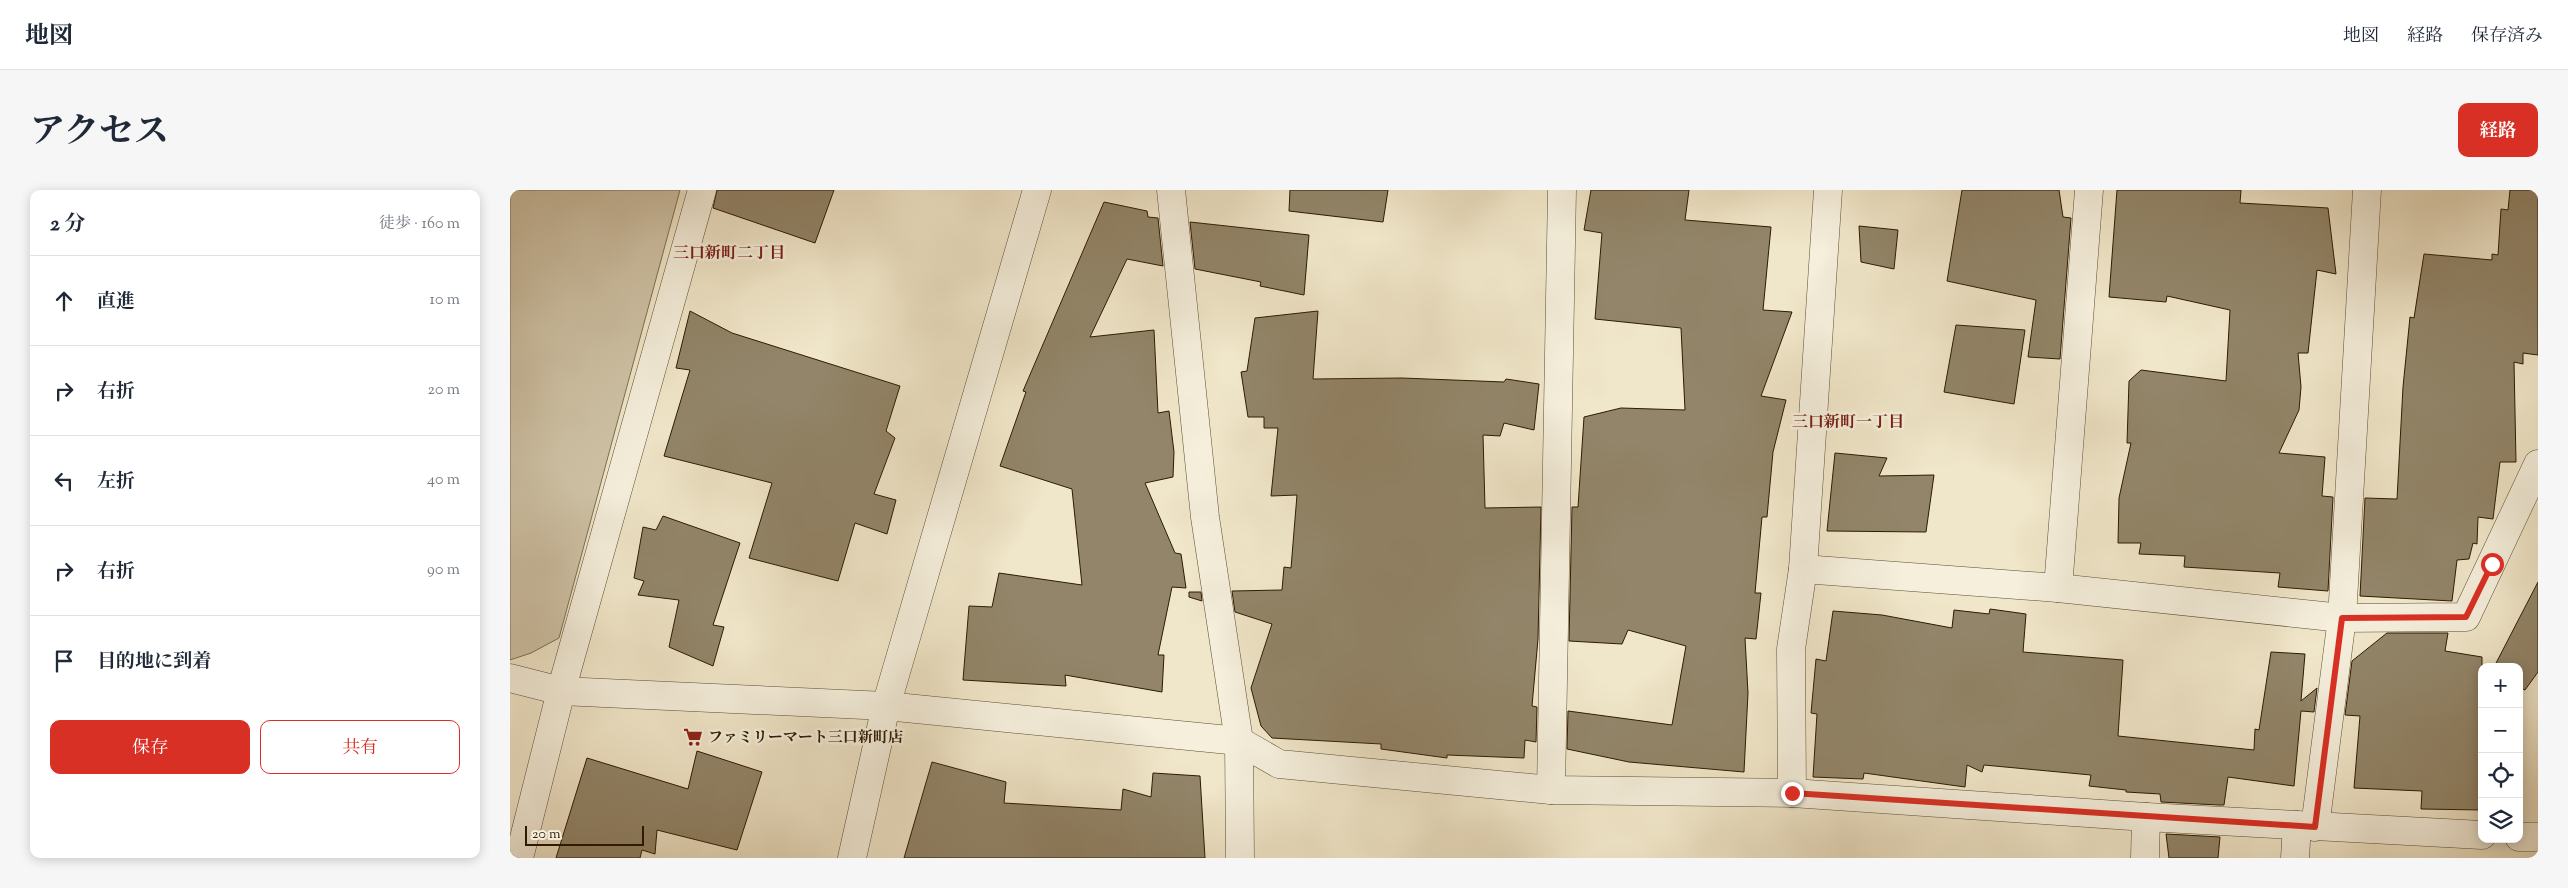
<!DOCTYPE html>
<html lang="ja">
<meta charset="utf-8">
<style>
:root{--surface:#fff;--page:#f6f6f7;--text:#1f2937;--muted:#747a83;--line:#e0e1e3;--accent:#d93025}
body{margin:0;font-family:"Sorts Mill Goudy","Noto Serif JP",serif;background:var(--page);color:var(--text)}
.controls{position:absolute;right:15px;bottom:15px;display:grid;overflow:hidden;border-radius:10px;box-shadow:0 2px 12px #0003}
.controls button{width:45px;height:45px;display:grid;place-items:center;padding:0;border:0;border-bottom:1px solid var(--line);background:var(--surface);color:var(--text);font:25px sans-serif}
.scale{position:absolute;left:15px;bottom:12px;width:119px;box-sizing:border-box;padding-left:5px;border:2px solid #2d1b02;border-top:0;font-size:14px;line-height:18px;white-space:nowrap;color:#2d1b02;-webkit-text-stroke:4px #f5efdc;paint-order:stroke}
.stop{position:absolute;width:15px;height:15px;margin:-11px;border:4px solid #d93025;border-radius:50%;background:#fff}
.stop.end{background:#d93025;border-color:#fff;box-shadow:0 1px 5px #0008}
.list{margin:0;padding:0;list-style:none}
h2{display:flex;justify-content:space-between;align-items:center;height:65px;margin:0;padding:0 20px;font-size:21px}
h2 small{font-size:16px;font-weight:400;color:var(--muted)}
.list li{display:grid;grid-template-columns:32px 1fr auto;gap:15px;align-items:center;box-sizing:border-box;height:90px;padding:0 20px;border-top:1px solid var(--line)}
.list b{display:block;font-size:19px;white-space:nowrap}
.list em{font-size:16px;font-style:normal;color:var(--muted)}
.actions{display:flex;gap:10px;padding:15px 20px}
.actions a{flex:1;padding:11px 0;border:1px solid var(--accent);border-radius:10px;text-align:center;font-size:18px;color:var(--accent)}
.actions .main{background:var(--accent);color:#fff}
.icon{flex:none;width:28px;height:28px;fill:none;stroke:currentColor;stroke-width:2;stroke-linecap:round;stroke-linejoin:round}
.map{position:relative;flex:none;width:2028px;height:668px;overflow:hidden;border-radius:10px}
header{display:flex;align-items:center;gap:30px;box-sizing:border-box;height:70px;padding:0 25px;background:var(--surface);border-bottom:1px solid var(--line)}
header strong{font-size:24px}
nav{display:flex;gap:28px;margin-inline-start:auto;font-size:18px}
.intro{display:flex;align-items:center;justify-content:space-between;box-sizing:border-box;height:120px;padding:0 30px}
h1{margin:0;font-size:35px}
.button{padding:12px 22px;border-radius:10px;background:var(--accent);color:#fff;font-size:18px;font-weight:700}
main{display:flex;gap:30px;padding:0 30px}
aside{flex:1;background:var(--surface);border-radius:10px;box-shadow:0 2px 12px #0003}
.map>svg:first-child{display:block}
</style>
<header>
<strong>地図</strong>
<nav><a>地図</a><a>経路</a><a>保存済み</a></nav>
</header>
<div class="intro"><h1>アクセス</h1><a class="button">経路</a></div>
<main>
<aside>
<h2>2 分<small>徒歩 · 160 m</small></h2>
<ul class="list">
<li><svg class="icon" aria-label="ahead" viewBox="0 0 24 24"><path d="M12 20V5M6 11l6-6 6 6"/></svg><div><b>直進</b></div><em>10 m</em></li>
<li><svg class="icon" aria-label="right" viewBox="0 0 24 24"><path d="M7 20v-9h11M14 6l5 5-5 5"/></svg><div><b>右折</b></div><em>20 m</em></li>
<li><svg class="icon" aria-label="left" viewBox="0 0 24 24"><path d="M17 20v-9H6M10 6l-5 5 5 5"/></svg><div><b>左折</b></div><em>40 m</em></li>
<li><svg class="icon" aria-label="right" viewBox="0 0 24 24"><path d="M7 20v-9h11M14 6l5 5-5 5"/></svg><div><b>右折</b></div><em>90 m</em></li>
<li><svg class="icon" aria-label="arrive" viewBox="0 0 24 24"><path d="M6 21V4h12l-3 4 3 4H6"/></svg><div><b>目的地に到着</b></div></li>
</ul>
<div class="actions"><a class="main">保存</a><a>共有</a></div>
</aside>
<div class="map">
<svg width="2028" height="668" viewBox="0 0 2028 668">
<rect width="100%" height="100%" fill="#f0e6c9"/>
<filter id="stains"><feTurbulence type="fractalNoise" baseFrequency=".004" numOctaves="4"/><feColorMatrix values="0 0 0 0 .2 0 0 0 0 .09 0 0 0 0 .02 0 0 0 .5 -.17"/></filter>
<radialGradient id="worn" r=".72"><stop offset=".6" stop-color="#630" stop-opacity="0"/><stop offset="1" stop-color="#630" stop-opacity=".3"/></radialGradient>
<!-- green -->
<path fill="#cfc3a7" stroke="#7e6f54" d="M0,0H170L49,448L21,463L0,470Z"/>
<!-- building -->
<g fill="#928569" stroke="#2d1b02">
<path d="M207,0H324L305,53L203,18Z"/>
<path d="M780,0H878L873,32L779,21Z"/>
<path d="M1081,0H1179L1175,30L1261,37L1253,120L1282,122L1251,206L1276,210L1263,262L1257,327H1252L1245,403H1251L1246,449L1235,448L1238,503L1234,582L1119,572L1057,559L1058,521L1162,535L1176,456L1118,440L1112,454L1059,451L1062,317H1068L1074,227L1111,218L1175,220L1171,138L1085,129L1092,43L1074,40Z"/>
<path d="M1452,0H1549L1553,27L1561,28L1550,169L1518,167L1526,110L1437,91Z"/>
<path d="M1607,0H1731L1730,13L1818,18L1826,84L1807,80L1798,163H1788L1791,197L1789,220L1769,263L1815,267L1812,306L1823,307L1818,401L1768,397L1770,383L1674,377L1675,366L1629,364L1631,353H1608L1609,308L1621,253H1617L1619,191L1631,180L1716,191L1720,120L1657,106L1656,112L1599,107Z"/>
<path d="M2000,0H2028V165L2013,163V174L2004,172L2006,272H1990L1983,329L1968,327L1967,354L1963,353L1959,369L1947,370L1942,411L1850,406L1855,308L1887,309L1893,197L1900,127L1904,128L1914,64L1982,70V64L1988,65L1991,19L1998,20Z"/>
<path d="M594,12L637,21L638,27L648,28L653,76L617,69L580,147L644,140L648,223L659,221L664,262L663,287L635,293L665,363L671,364L676,398L662,397L648,465H654L652,502L555,485L556,496L453,490L459,416L482,417L489,383L572,395L562,299L490,276L516,202L513,201Z"/>
<path d="M680,32L799,45L794,105L750,96L751,92L685,79Z"/>
<path d="M1349,36L1388,40L1384,79L1351,72Z"/>
<path d="M180,121L222,143L390,196L376,241L385,248L364,304L386,310L377,344L345,333L328,391L239,368L262,293L154,266L180,180L166,178Z"/>
<path d="M808,121L803,189L892,188L994,192L996,189L1029,194L1024,240L994,233L990,246L973,245L975,318L1031,317L1028,449L1022,516L1027,517L1026,552L1015,550L1014,568L937,565V568L871,559V554L762,548L751,536L741,498L762,434L725,422L722,401L772,400L774,377L781,378L787,305L761,306L768,238H754V227H738L731,182L737,181L745,128Z"/>
<path d="M1446,135L1515,140L1504,214L1434,202Z"/>
<path d="M1325,263L1377,268L1369,286L1424,285L1416,342L1317,341Z"/>
<path d="M153,326L230,353L203,435L214,437L203,476L159,457L169,410L128,405L134,391L124,388L133,337L146,340Z"/>
<path d="M2028,392V482L2015,500L2009,497V477H1984Z"/>
<path d="M679,402H691L692,411L679,407Z"/>
<path d="M1480,419L1516,424L1513,462L1613,470L1608,546L1744,560L1745,539L1749,540L1761,462L1795,464L1791,511L1807,498L1804,522L1791,521L1784,596L1718,587L1714,615H1709L1651,612L1650,604L1616,602V600L1579,596L1581,585L1474,575L1472,582L1457,575L1455,597L1354,583L1353,589L1303,587L1307,524L1301,523L1306,469L1316,471L1323,421L1372,425L1442,438L1444,420L1479,424Z"/>
<path d="M1877,443H1938L1935,461L1972,467V620L1911,619L1912,601L1844,598L1850,526L1835,525L1842,471Z"/>
<path d="M187,561L252,582L227,660L147,640L145,664L132,660L130,668H46L77,568L178,599Z"/>
<path d="M422,572L496,592L494,613L611,620L613,599L641,607L643,583L690,586L695,668H394Z"/>
<path d="M1656,644L1710,647L1708,668H1659Z"/>
</g>
<g fill="none" stroke-linecap="round" stroke-linejoin="round">
<!-- minor casing -->
<g stroke="#5e4e34" stroke-width="29">
<g id="minor">
<path d="M661,0L695,327L729,551L730,668"/>
<path d="M1293,379L1548,398L1832,428L1956,427L2028,274"/>
<path d="M1548,398L1579,0"/>
<path d="M0,488L51,501L376,516L729,551L769,574L1041,600L1282,603L1636,627L1972,645"/>
<path d="M1041,600L1052,0"/>
<path d="M1282,603L1281,459L1293,379L1318,0"/>
<path d="M1805,637L1832,428L1857,0"/>
<path d="M2009,647H2028"/>
<path d="M9,668L51,501L192,0"/>
<path d="M1635,668L1636,627"/>
<path d="M1785,668L1787,635"/>
</g>
</g>
<!-- tertiary casing -->
<g stroke="#5e4e34" stroke-width="29">
<path id="tertiary" d="M342,668L376,516L527,0"/>
</g>
<!-- minor -->
<use href="#minor" stroke="#f5efdc" stroke-width="28"/>
<!-- tertiary -->
<use href="#tertiary" stroke="#f5efdc" stroke-width="28"/>
</g>
<g fill="none" stroke-linecap="round" stroke-linejoin="round">
<!-- route -->
<path stroke="#d93025" stroke-width="6" d="M1282,603L1805,637L1832,428L1956,427L1982,374"/>
</g>
<!-- icons -->
<defs>
<g id="supermarket-bare" transform="scale(1.5)"><path d="M-6-5.5h2.5l.6 2H6L4.5 2H-2.5L-4.4-4H-6ZM-1.5 3.2a1.3 1.3 0 1 0 .1 0ZM3 3.2a1.3 1.3 0 1 0 .1 0Z" fill="#8f2418" stroke="#f5efdc" stroke-width="2.5" paint-order="stroke"/></g>
</defs>
<g fill-rule="evenodd">
<use href="#supermarket-bare" x="183" y="547"/>
</g>
<g text-anchor="middle" stroke-width="5" stroke-linejoin="round" paint-order="stroke">
<!-- poi labels -->
<g font-size="15" font-weight="bold" fill="#2d1b02" stroke="#f5efdc" text-anchor="start">
<text x="198" y="552">ファミリーマート三口新町店</text>
</g>
<!-- neighbourhood labels -->
<g font-size="16" font-weight="bold" fill="#7a1f14" stroke="#f5efdc">
<text x="219" y="68">三口新町二丁目</text>
<text x="1338" y="237">三口新町一丁目</text>
</g>
</g>
<rect width="100%" height="100%" filter="url(#stains)"/>
<rect width="100%" height="100%" fill="url(#worn)"/>
</svg>
<div class="controls">
<button>+</button>
<button>−</button>
<button><svg class="icon" aria-label="locate" viewBox="0 0 24 24"><circle cx="12" cy="12" r="6"/><path d="M12 2v4M12 18v4M2 12h4M18 12h4"/></svg></button>
<button><svg class="icon" aria-label="layers" viewBox="0 0 24 24"><path d="M12 4l9 5-9 5-9-5zM3 14l9 5 9-5"/></svg></button>
</div>
<div class="scale">20 m</div>
<div class="stop" style="left:1982px;top:374px"></div>
<div class="stop end" style="left:1282px;top:603px"></div>
</div>
</main>
